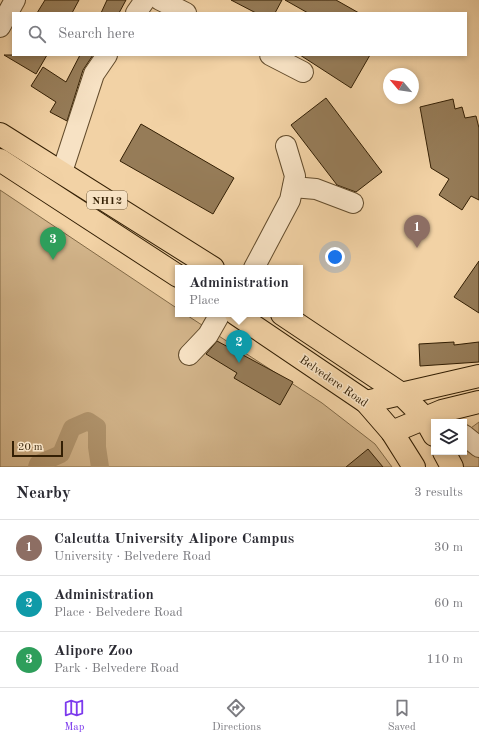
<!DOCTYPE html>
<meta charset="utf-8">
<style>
:root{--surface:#fff;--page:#f7f7f7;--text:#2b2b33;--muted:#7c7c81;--line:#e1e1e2;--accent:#7c3aed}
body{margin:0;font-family:"Old Standard TT",serif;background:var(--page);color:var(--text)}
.controls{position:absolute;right:12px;bottom:12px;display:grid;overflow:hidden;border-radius:0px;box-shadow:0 2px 6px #0003}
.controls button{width:36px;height:36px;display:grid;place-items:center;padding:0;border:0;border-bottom:1px solid var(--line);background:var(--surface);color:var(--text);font:20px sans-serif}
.compass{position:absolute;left:383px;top:68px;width:36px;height:36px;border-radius:50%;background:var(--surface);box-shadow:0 2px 6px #0003;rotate:299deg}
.scale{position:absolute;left:12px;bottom:10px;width:51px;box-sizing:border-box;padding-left:4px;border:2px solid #331f04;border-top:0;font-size:11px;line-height:14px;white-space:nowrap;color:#331f04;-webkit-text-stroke:3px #f7e2c4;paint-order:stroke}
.you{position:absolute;left:335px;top:257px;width:14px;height:14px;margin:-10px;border:3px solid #fff;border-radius:50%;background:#1a73e8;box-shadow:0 0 0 6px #1a73e833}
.badge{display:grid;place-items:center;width:26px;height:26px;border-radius:50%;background:var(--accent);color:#fff;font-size:13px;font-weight:700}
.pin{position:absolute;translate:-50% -33px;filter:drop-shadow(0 1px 2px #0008)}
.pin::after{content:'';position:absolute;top:21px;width:14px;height:12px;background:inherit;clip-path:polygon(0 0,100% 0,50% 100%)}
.popup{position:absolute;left:175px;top:265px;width:128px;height:52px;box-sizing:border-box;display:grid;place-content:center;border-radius:0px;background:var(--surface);filter:drop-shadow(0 1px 3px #0005);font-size:13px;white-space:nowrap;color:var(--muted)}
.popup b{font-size:15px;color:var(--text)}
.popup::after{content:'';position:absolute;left:50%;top:100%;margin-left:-8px;border:8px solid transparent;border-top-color:var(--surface)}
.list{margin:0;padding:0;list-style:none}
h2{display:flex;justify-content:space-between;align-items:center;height:52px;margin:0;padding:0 16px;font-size:17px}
h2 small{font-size:13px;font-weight:400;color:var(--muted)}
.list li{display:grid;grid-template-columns:26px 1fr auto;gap:12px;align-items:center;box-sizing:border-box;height:56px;padding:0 16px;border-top:1px solid var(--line)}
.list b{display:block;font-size:15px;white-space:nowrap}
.list p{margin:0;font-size:13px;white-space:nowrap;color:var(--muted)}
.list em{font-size:13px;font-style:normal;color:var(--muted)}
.icon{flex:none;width:22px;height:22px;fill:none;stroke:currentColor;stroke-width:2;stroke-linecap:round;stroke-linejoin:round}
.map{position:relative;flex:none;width:479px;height:467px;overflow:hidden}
.search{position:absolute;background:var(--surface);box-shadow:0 2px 6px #0003;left:12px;right:12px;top:12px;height:44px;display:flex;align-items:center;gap:10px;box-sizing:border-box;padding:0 14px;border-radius:0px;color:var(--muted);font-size:15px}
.sheet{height:220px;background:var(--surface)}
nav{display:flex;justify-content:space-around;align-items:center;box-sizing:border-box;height:56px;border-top:1px solid var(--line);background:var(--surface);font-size:11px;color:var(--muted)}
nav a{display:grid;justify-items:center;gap:2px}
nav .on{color:var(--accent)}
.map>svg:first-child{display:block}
</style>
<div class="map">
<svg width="479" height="467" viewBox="0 0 479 467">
<rect width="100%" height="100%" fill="#f2d2a5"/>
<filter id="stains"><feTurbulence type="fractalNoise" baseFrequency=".005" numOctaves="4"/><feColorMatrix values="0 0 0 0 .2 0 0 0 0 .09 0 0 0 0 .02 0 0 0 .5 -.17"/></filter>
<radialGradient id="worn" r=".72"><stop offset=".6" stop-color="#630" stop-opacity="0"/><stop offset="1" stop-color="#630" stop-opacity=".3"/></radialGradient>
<!-- green -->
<g fill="#d2b48a" stroke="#826a47">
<path d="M0,190L178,309V314H185L322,403L375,444L392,467H0Z"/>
<path d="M479,422V467H447L440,452H464V433Z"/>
</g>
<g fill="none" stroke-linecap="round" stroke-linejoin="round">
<!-- canal -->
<path stroke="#b1956e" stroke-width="18" d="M37,467L38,464L61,454L72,428L88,421L97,427V447L100,467"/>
</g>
<!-- building -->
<g fill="#967c58" stroke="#331f04">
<path d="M45,0H79L72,13H37Z"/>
<path d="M107,0H126L119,13H101Z"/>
<path d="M231,0H282L275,13H256Z"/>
<path d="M285,0H336L359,13H308Z"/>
<path d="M4,55H47L36,74Z"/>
<path d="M80,55H93L83,70L67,121L50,112L56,102L31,86L43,67L66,82Z"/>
<path d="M300,55H370L351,88Z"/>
<path d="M326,98L382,172L356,192L337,185L291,125Z"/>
<path d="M453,99L455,109L462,107L465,118L476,116L479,128V200L471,196L462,210L439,195L449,179L431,168L420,107Z"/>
<path d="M141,124L234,178L213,214L120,161Z"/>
<path d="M479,261V313L454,297Z"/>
<path d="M217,341L293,382L280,405L234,378L237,373L206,354Z"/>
<path d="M454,342V345L479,342V362L420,366L419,344Z"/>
<path d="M368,449L383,467H346Z"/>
</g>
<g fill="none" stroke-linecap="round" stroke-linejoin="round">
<!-- minor casing -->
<g stroke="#634c2c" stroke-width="22">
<g id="minor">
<path d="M160,0L186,13"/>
<path d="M136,13L145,0"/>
<path d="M0,27L15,0"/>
<path d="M270,55L303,72"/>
<path d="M62,172L94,74L107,55"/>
<path d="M293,187L316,189L353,203"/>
<path d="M254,268L290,200L295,176L286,146"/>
<path d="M189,355L208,335L220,314"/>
<path d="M464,435L479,447"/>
</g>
</g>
<!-- major casing -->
<g stroke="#331f04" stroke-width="24">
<g id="major">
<path d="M366,402L479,376"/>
<path d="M392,432L442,411L479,402"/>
</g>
</g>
<!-- highway casing -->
<g stroke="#331f04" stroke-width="24">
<g id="highway">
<path d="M0,134L213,268"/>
<path d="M0,160L178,276"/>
<path d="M236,314L366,402L392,432L414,467"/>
<path d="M282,314L400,393L424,417L434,435"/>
<path d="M444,452L452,467"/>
</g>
</g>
<!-- minor -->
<use href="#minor" stroke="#f7e2c4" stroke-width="20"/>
<!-- major -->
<use href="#major" stroke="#f2d2a5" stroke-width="22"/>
<!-- highway -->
<use href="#highway" stroke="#f2d2a5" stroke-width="22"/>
</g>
<g text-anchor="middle" stroke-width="3" stroke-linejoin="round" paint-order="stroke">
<!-- shield labels -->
<rect fill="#f7e2c4" stroke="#6e5a3e" stroke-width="1" x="87" y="191" width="40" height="18" rx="3"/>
<g font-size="11" font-weight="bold" fill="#331f04">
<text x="107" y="204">NH12</text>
</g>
<!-- street labels -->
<g font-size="12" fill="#331f04" stroke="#f7e2c4">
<text transform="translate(334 381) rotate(35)" y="4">Belvedere Road</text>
</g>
</g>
<rect width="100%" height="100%" filter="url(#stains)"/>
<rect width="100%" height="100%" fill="url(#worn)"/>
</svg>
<div class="controls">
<button><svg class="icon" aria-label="layers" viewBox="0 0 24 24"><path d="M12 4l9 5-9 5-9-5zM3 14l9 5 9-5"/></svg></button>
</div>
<svg class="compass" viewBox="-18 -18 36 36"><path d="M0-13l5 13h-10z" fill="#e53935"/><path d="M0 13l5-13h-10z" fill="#7c7c81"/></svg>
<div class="scale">20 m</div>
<div class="you"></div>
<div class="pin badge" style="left:417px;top:248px;background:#8d6e63">1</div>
<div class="pin badge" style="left:239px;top:363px;background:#0f9aa8">2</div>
<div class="popup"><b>Administration</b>Place</div>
<div class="pin badge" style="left:53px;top:260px;background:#2e9e5b">3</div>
<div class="search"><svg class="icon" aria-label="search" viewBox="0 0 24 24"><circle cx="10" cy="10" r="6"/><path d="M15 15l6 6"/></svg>Search here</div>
</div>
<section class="sheet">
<h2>Nearby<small>3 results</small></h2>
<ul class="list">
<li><span class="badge" style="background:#8d6e63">1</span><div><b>Calcutta University Alipore Campus</b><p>University · Belvedere Road</p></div><em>30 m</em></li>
<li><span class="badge" style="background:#0f9aa8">2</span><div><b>Administration</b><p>Place · Belvedere Road</p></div><em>60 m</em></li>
<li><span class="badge" style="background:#2e9e5b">3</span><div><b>Alipore Zoo</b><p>Park · Belvedere Road</p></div><em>110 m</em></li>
</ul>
</section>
<nav>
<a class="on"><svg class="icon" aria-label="map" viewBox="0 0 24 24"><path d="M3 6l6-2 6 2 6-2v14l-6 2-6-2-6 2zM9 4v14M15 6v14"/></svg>Map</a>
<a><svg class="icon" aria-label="directions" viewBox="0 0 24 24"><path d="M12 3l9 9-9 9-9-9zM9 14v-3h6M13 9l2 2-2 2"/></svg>Directions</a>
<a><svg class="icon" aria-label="saved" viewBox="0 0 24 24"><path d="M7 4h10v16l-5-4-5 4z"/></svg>Saved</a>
</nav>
